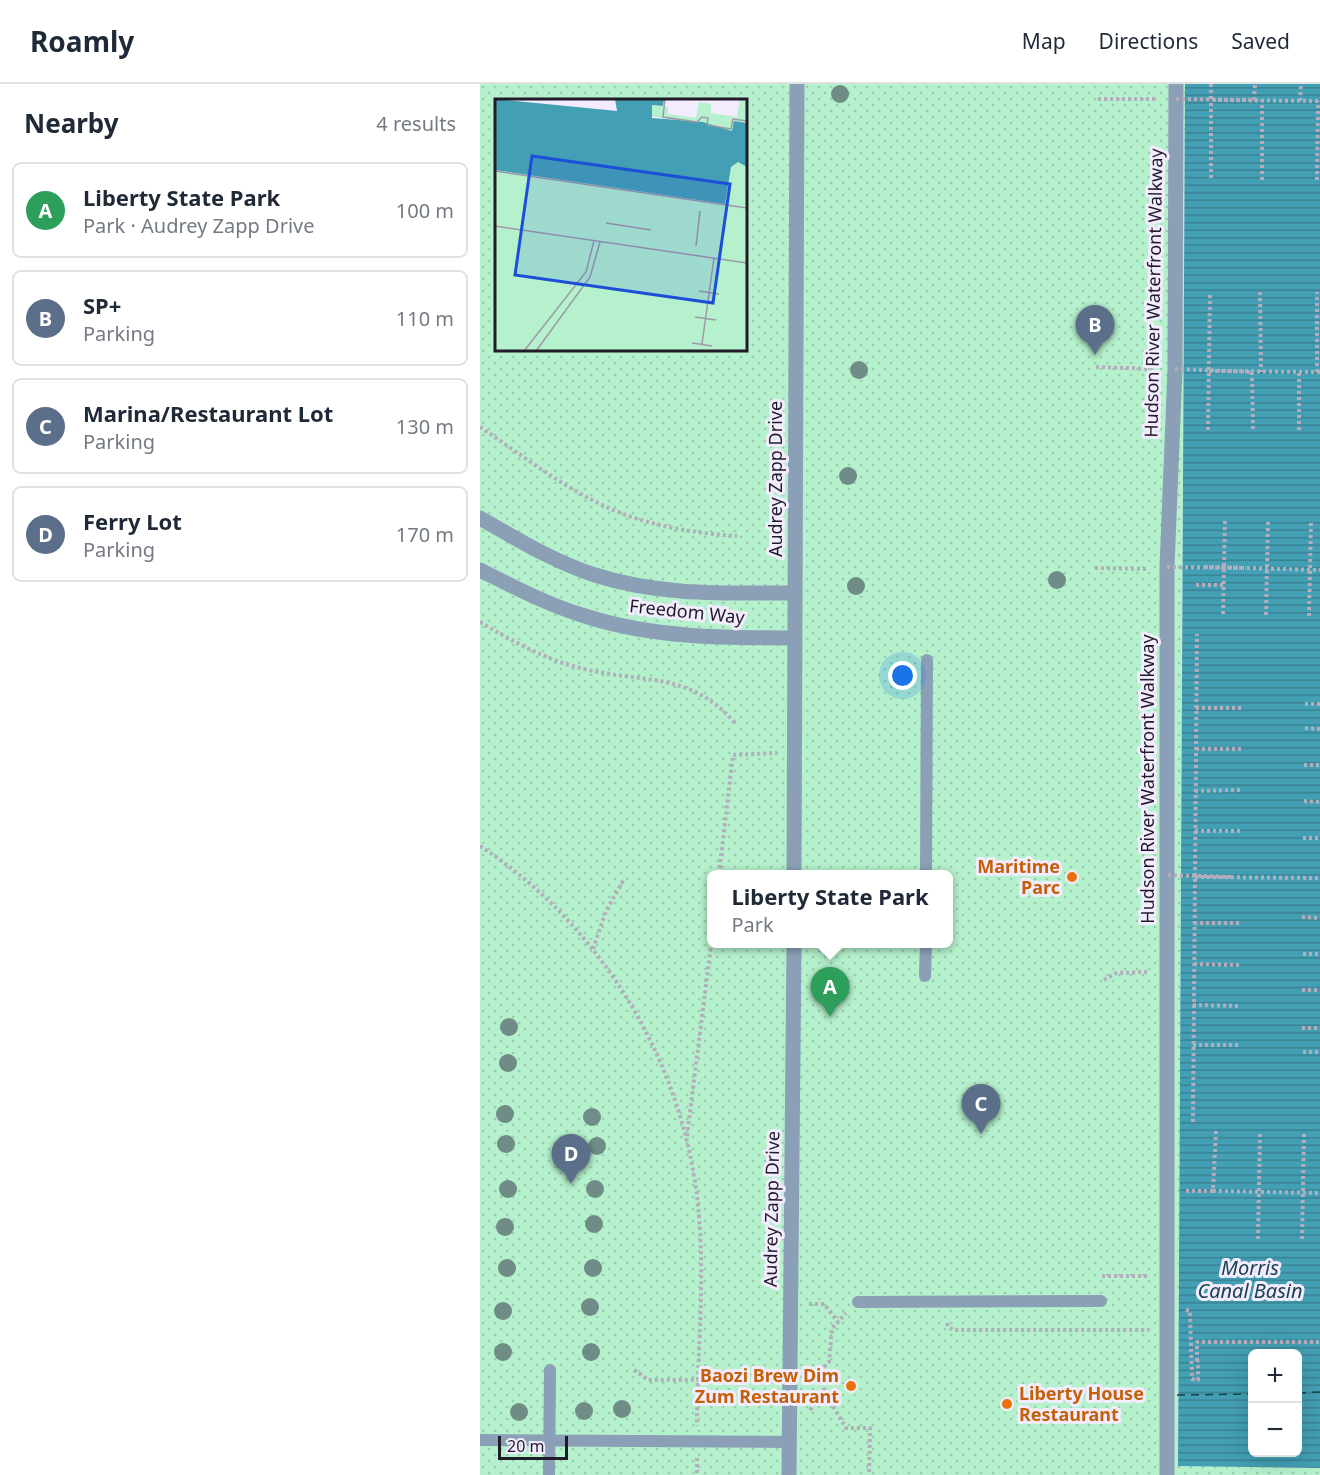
<!DOCTYPE html>
<meta charset="utf-8">
<style>
:root{--surface:#fff;--page:#f2f2f3;--text:#1f2937;--muted:#747a83;--line:#e0e1e3;--accent:#8f6b0f}
body{margin:0;font-family:"Noto Sans",sans-serif;background:var(--page);color:var(--text)}
.controls{position:absolute;right:18px;bottom:18px;display:grid;overflow:hidden;border-radius:9px;box-shadow:0 6px 24px #0002}
.controls button{width:54px;height:54px;display:grid;place-items:center;padding:0;border:0;border-bottom:2px solid var(--line);background:var(--surface);color:var(--text);font:30px sans-serif}
.scale{position:absolute;left:18px;bottom:15px;width:70px;box-sizing:border-box;padding-left:6px;border:3px solid #201b26;border-top:0;font-size:16px;line-height:21px;white-space:nowrap;color:#201b26;-webkit-text-stroke:4px #f3ecff;paint-order:stroke}
.you{position:absolute;left:423px;top:592px;width:21px;height:21px;margin:-15px;border:4px solid #fff;border-radius:50%;background:#1a73e8;box-shadow:0 0 0 9px #1a73e833}
.badge{display:grid;place-items:center;width:39px;height:39px;border-radius:50%;background:var(--accent);color:#fff;font-size:20px;font-weight:700}
.pin{position:absolute;translate:-50% -50px;filter:drop-shadow(0 2px 3px #0008)}
.pin::after{content:'';position:absolute;top:32px;width:21px;height:18px;background:inherit;clip-path:polygon(0 0,100% 0,50% 100%)}
.popup{position:absolute;left:227px;top:786px;width:246px;height:78px;box-sizing:border-box;display:grid;place-content:center;border-radius:9px;background:var(--surface);filter:drop-shadow(0 2px 4px #0005);font-size:20px;white-space:nowrap;color:var(--muted)}
.popup b{font-size:22px;color:var(--text)}
.popup::after{content:'';position:absolute;left:50%;top:100%;margin-left:-12px;border:12px solid transparent;border-top-color:var(--surface)}
.list{margin:0;padding:0;list-style:none}
h2{display:flex;justify-content:space-between;align-items:center;height:78px;margin:0;padding:0 24px;font-size:26px}
h2 small{font-size:20px;font-weight:400;color:var(--muted)}
.list li{display:grid;grid-template-columns:39px 1fr auto;gap:18px;align-items:center;box-sizing:border-box;height:96px;margin:0 12px 12px;padding:0 12px;border:2px solid var(--line);border-radius:9px}
.list b{display:block;font-size:22px;white-space:nowrap}
.list p{margin:0;font-size:20px;white-space:nowrap;color:var(--muted)}
.list em{font-size:20px;font-style:normal;color:var(--muted)}
.map{position:relative;flex:none;width:840px;height:1391px;overflow:hidden}
header{display:flex;align-items:center;gap:36px;box-sizing:border-box;height:84px;padding:0 30px;background:var(--surface);border-bottom:2px solid var(--line)}
header strong{font-size:28px}
nav{display:flex;gap:33px;margin-inline-start:auto;font-size:21px}
main{display:flex}
aside{flex:1;background:var(--surface)}
.map>svg:first-child{display:block}
</style>
<header>
<strong>Roamly</strong>
<nav><a>Map</a><a>Directions</a><a>Saved</a></nav>
</header>
<main>
<aside>
<h2>Nearby<small>4 results</small></h2>
<ul class="list">
<li><span class="badge" style="background:#2e9e5b">A</span><div><b>Liberty State Park</b><p>Park · Audrey Zapp Drive</p></div><em>100 m</em></li>
<li><span class="badge" style="background:#5c6f8a">B</span><div><b>SP+</b><p>Parking</p></div><em>110 m</em></li>
<li><span class="badge" style="background:#5c6f8a">C</span><div><b>Marina/Restaurant Lot</b><p>Parking</p></div><em>130 m</em></li>
<li><span class="badge" style="background:#5c6f8a">D</span><div><b>Ferry Lot</b><p>Parking</p></div><em>170 m</em></li>
</ul>
</aside>
<div class="map">
<svg width="840" height="1391" viewBox="0 0 840 1391">
<defs>
<pattern id="green-dots" width="8" height="8" patternUnits="userSpaceOnUse" patternTransform="scale(1.5)"><rect width="8" height="8" fill="#b5f1cc"/><path d="M2 2h.1M6 6h.1" fill="none" stroke="#9bceaf" stroke-width="1.8" stroke-linecap="round"/></pattern>
<pattern id="water-rules" width="6" height="5" patternUnits="userSpaceOnUse" patternTransform="scale(1.5)"><rect width="6" height="5" fill="#439fb3"/><path d="M0 2.5h6" fill="none" stroke="#388191"/></pattern>
</defs>
<rect width="100%" height="100%" fill="#f3ecff"/>
<!-- green -->
<path fill="url(#green-dots)" fill-rule="evenodd" d="M0,0H705L698,1381L840,1384V1391H0ZM16,16H266V266H16ZM232,790H469V860H232Z"/>
<!-- water -->
<path fill="url(#water-rules)" fill-rule="evenodd" d="M705,0H840V1384L698,1382ZM772,1270H818V1368H772Z"/>
<g fill="none" stroke-linecap="round" stroke-linejoin="round">
<!-- ferry -->
<g stroke="#19434b" stroke-width="1.5" stroke-dasharray="8 6" stroke-linecap="butt">
<path d="M818,1309L840,1308"/>
<path d="M697,1311L772,1310"/>
</g>
<!-- path -->
<g stroke="#b4adbe" stroke-width="4" stroke-dasharray="3 3" stroke-linecap="butt">
<path d="M731,0V16L840,17"/>
<path d="M618,15H677"/>
<path d="M774,16L775,0"/>
<path d="M820,17L821,0"/>
<path d="M731,94V16"/>
<path d="M782,96V16"/>
<path d="M837,96L838,17"/>
<path d="M780,208L781,288"/>
<path d="M616,283L676,285"/>
<path d="M729,287L840,288"/>
<path d="M772,288L773,346"/>
<path d="M837,288V208"/>
<path d="M0,343C40,370 80,401 124,422C165,441 211,449 257,452"/>
<path d="M728,346L730,208"/>
<path d="M819,346V288"/>
<path d="M725,483L840,486"/>
<path d="M615,484L668,485"/>
<path d="M716,501H744"/>
<path d="M743,530L745,435"/>
<path d="M786,531L788,436"/>
<path d="M829,532L831,438"/>
<path d="M0,538C32,557 64,575 100,584C161,600 209,586 255,639"/>
<path d="M825,620H840"/>
<path d="M716,624H763"/>
<path d="M825,644L840,645"/>
<path d="M716,665H763"/>
<path d="M824,681H840"/>
<path d="M715,707L762,706"/>
<path d="M824,717L840,718"/>
<path d="M715,747H762"/>
<path d="M823,754H840"/>
<path d="M0,762C124,843 208,985 219,1133C225,1203 217,1273 217,1342"/>
<path d="M239,790L253,671L297,669"/>
<path d="M715,793L840,794"/>
<path d="M822,833L840,834"/>
<path d="M714,839H761"/>
<path d="M113,865L126,827L144,795"/>
<path d="M823,870H840"/>
<path d="M714,880L761,881"/>
<path d="M624,896L636,889L668,888"/>
<path d="M822,906H840"/>
<path d="M713,921L760,922"/>
<path d="M822,944H840"/>
<path d="M713,961H760"/>
<path d="M823,968H840"/>
<path d="M713,1038L717,550"/>
<path d="M736,1047L733,1107L840,1109"/>
<path d="M207,1052L232,853"/>
<path d="M706,1107H734"/>
<path d="M778,1155L780,1047"/>
<path d="M822,1155L824,1049"/>
<path d="M622,1192H669"/>
<path d="M329,1220H344L358,1238L366,1229"/>
<path d="M706,1226L710,1227L712,1295L718,1296V1277"/>
<path d="M467,1239L468,1243L474,1246H669"/>
<path d="M717,1277V1258H840"/>
<path d="M154,1286L168,1296H218L291,1289"/>
<path d="M344,1307L366,1344H390L389,1391"/>
<path d="M330,1326L344,1307L343,1284L349,1278L352,1244L358,1238"/>
<path d="M217,1374V1391"/>
</g>
<!-- lane -->
<g stroke="#8ba0b6" stroke-width="12">
<path d="M446,790L447,576"/>
<path d="M445,892L446,860"/>
<path d="M378,1218L621,1217"/>
<path d="M0,1356L310,1358"/>
<path d="M69,1391L70,1286"/>
</g>
<!-- street -->
<g stroke="#8ba0b6" stroke-width="15">
<path d="M0,434C37,455 74,478 115,491C180,512 247,509 315,509"/>
<path d="M0,486C34,503 68,521 105,532C173,554 244,554 314,554"/>
<path d="M314,790L317,0"/>
<path d="M309,1391L314,860"/>
<path d="M687,1391V483L695,285L696,0"/>
</g>
<!-- path-bridge -->
<g stroke="#b4adbe" stroke-width="4" stroke-dasharray="3 3" stroke-linecap="butt">
<path d="M696,15L780,16"/>
<path d="M695,285L772,288"/>
<path d="M687,483L766,484"/>
<path d="M688,791L754,793"/>
</g>
</g>
<!-- trees -->
<g fill="#708c87">
<circle cx="360" cy="10" r="9"/>
<circle cx="379" cy="286" r="9"/>
<circle cx="368" cy="392" r="9"/>
<circle cx="577" cy="496" r="9"/>
<circle cx="376" cy="502" r="9"/>
<circle cx="29" cy="943" r="9"/>
<circle cx="28" cy="979" r="9"/>
<circle cx="25" cy="1030" r="9"/>
<circle cx="112" cy="1033" r="9"/>
<circle cx="26" cy="1060" r="9"/>
<circle cx="117" cy="1062" r="9"/>
<circle cx="28" cy="1105" r="9"/>
<circle cx="115" cy="1105" r="9"/>
<circle cx="114" cy="1140" r="9"/>
<circle cx="25" cy="1143" r="9"/>
<circle cx="27" cy="1184" r="9"/>
<circle cx="113" cy="1184" r="9"/>
<circle cx="110" cy="1223" r="9"/>
<circle cx="23" cy="1227" r="9"/>
<circle cx="23" cy="1268" r="9"/>
<circle cx="111" cy="1268" r="9"/>
<circle cx="142" cy="1325" r="9"/>
<circle cx="104" cy="1327" r="9"/>
<circle cx="39" cy="1328" r="9"/>
</g>
<!-- markers -->
<g fill="#e8710a" stroke="#f3ecff" stroke-width="2">
<circle cx="592" cy="793" r="6"/>
<circle cx="371" cy="1302" r="6"/>
<circle cx="527" cy="1320" r="6"/>
</g>
<g text-anchor="middle" stroke-width="6" stroke-linejoin="round" paint-order="stroke">
<!-- street labels -->
<g font-size="18" fill="#201b26" stroke="#f3ecff">
<text transform="translate(674 209) rotate(-89)" y="6">Hudson River Waterfront Walkway</text>
<text transform="translate(296 395) rotate(-90)" y="6">Audrey Zapp Drive</text>
<text transform="translate(207 528) rotate(6)" y="6">Freedom Way</text>
<text transform="translate(668 695) rotate(-90)" y="6">Hudson River Waterfront Walkway</text>
<text transform="translate(292 1125) rotate(-89)" y="6">Audrey Zapp Drive</text>
</g>
<!-- food labels -->
<g font-size="18" font-weight="bold" fill="#c56008" stroke="#f3ecff" text-anchor="end">
<text x="580" y="789">Maritime<tspan x="580" dy="21">Parc</tspan></text>
<text x="359" y="1298">Baozi Brew Dim<tspan x="359" dy="21">Zum Restaurant</tspan></text>
<text x="539" y="1316" text-anchor="start">Liberty House<tspan x="539" dy="21">Restaurant</tspan></text>
</g>
<!-- water labels -->
<g font-size="20" font-style="italic" fill="#19434b" stroke="#f3ecff">
<text x="770" y="1191">Morris<tspan x="770" dy="23">Canal Basin</tspan></text>
</g>
</g>
<!-- overview -->
<g transform="translate(15 15)">
<rect width="252" height="252" fill="#f3ecff"/>
<path d="M245,0H252V24L237,32L156,17L157,6L173,8V15L201,19L204,3L216,5V14L242,18ZM243,63L252,68V252H0V71L230,104L236,67Z" fill="#b5f1cc"/>
<path d="M0,0L122,12L120,0H169L168,7L157,6V19L208,23L237,32L239,22L252,24V68L243,63L236,68L230,105L0,71Z" fill="#439fb3"/>
<path fill="none" stroke="#439fb3" stroke-width="3" d="M72,11L83,24L106,34L252,57M221,102L226,59L208,26L213,34L233,45H252"/>
<path fill="none" stroke="#9f98a8" stroke-width="1.5" d="M170,0L168,18L202,23L207,18L213,19L212,26L236,30L238,20L252,22M0,72L252,109M111,124L156,131M0,127L252,164M201,147L205,112M204,192L224,195M200,218L221,221M197,244L217,247M207,245L219,159M29,252L91,173L99,142M41,252L95,178L105,143"/>
<path fill="#1d4ed8" fill-opacity="0.15" stroke="#1d4ed8" stroke-width="3" d="M37,57L235,85L218,204L20,176Z"/>
<rect width="252" height="252" fill="none" stroke="#201b26" stroke-width="3"/>
</g>
</svg>
<div class="controls">
<button>+</button>
<button>−</button>
</div>
<div class="scale">20 m</div>
<div class="you"></div>
<div class="pin badge" style="left:350px;top:933px;background:#2e9e5b">A</div>
<div class="popup"><b>Liberty State Park</b>Park</div>
<div class="pin badge" style="left:615px;top:271px;background:#5c6f8a">B</div>
<div class="pin badge" style="left:501px;top:1050px;background:#5c6f8a">C</div>
<div class="pin badge" style="left:91px;top:1100px;background:#5c6f8a">D</div>
</div>
</main>
